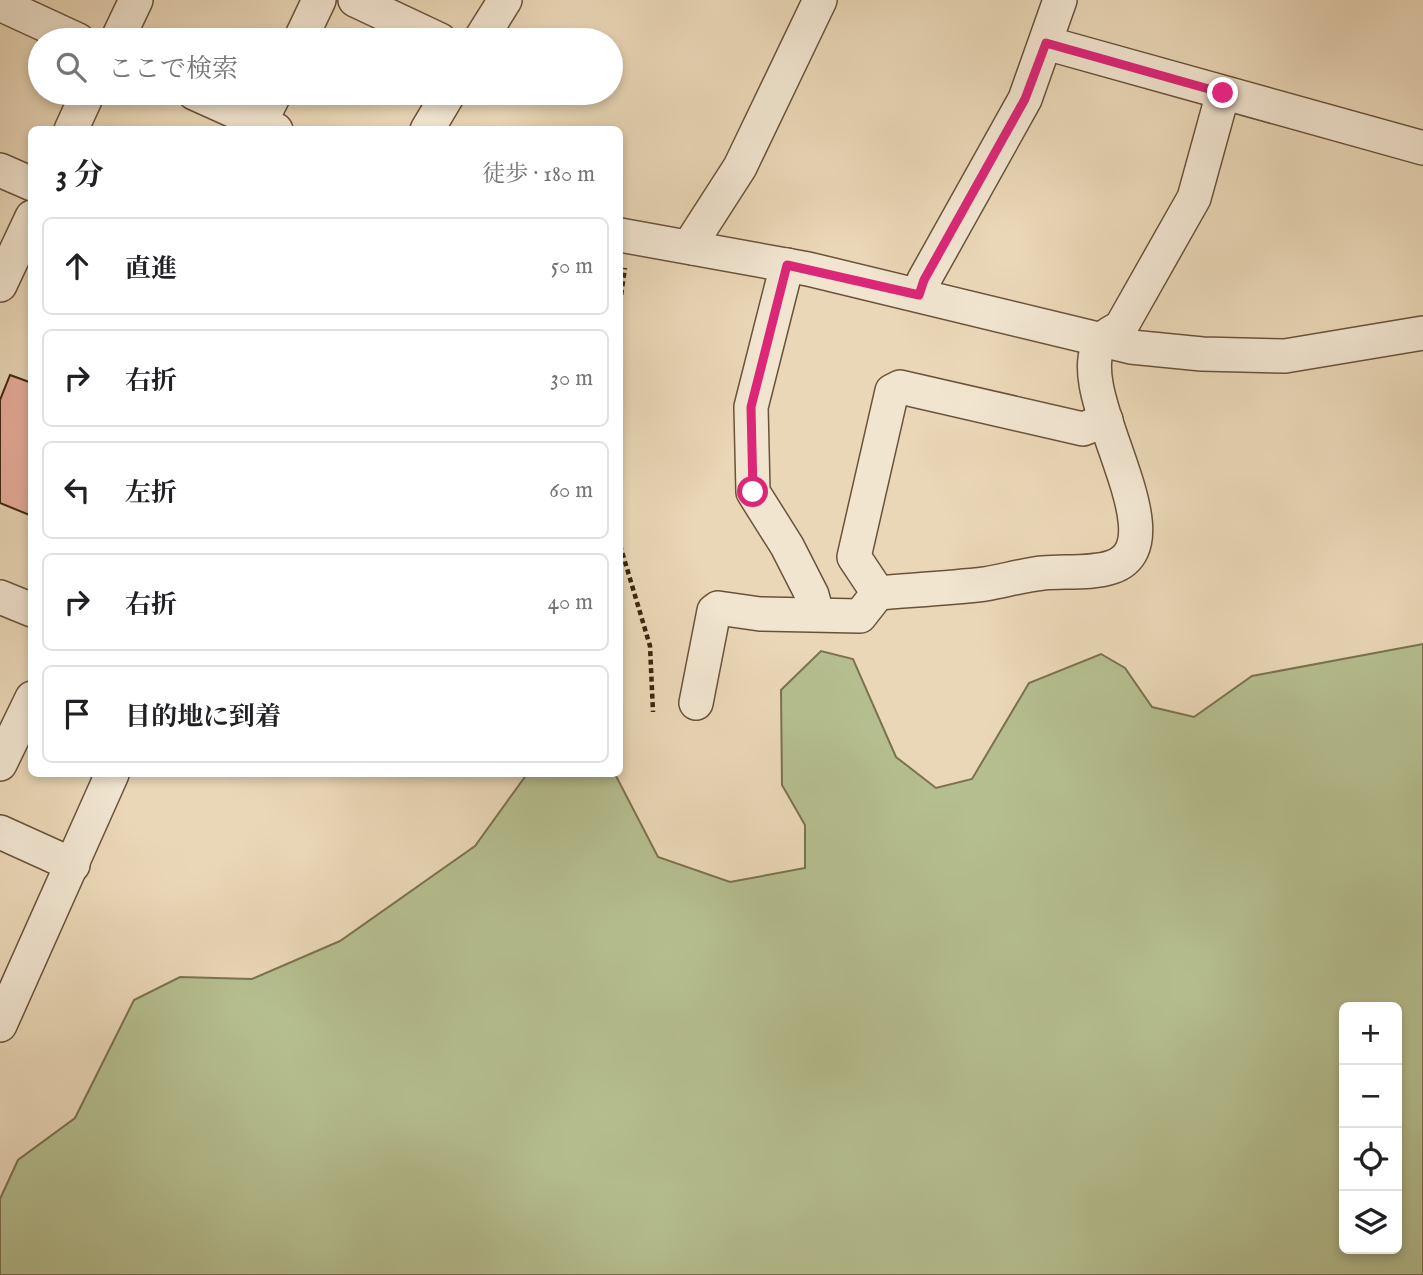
<!DOCTYPE html>
<html lang="ja">
<meta charset="utf-8">
<style>
:root{--surface:#fff;--page:#f6f6f6;--text:#202124;--muted:#757577;--line:#e0e0e0}
body{margin:0;font-family:"IM FELL English","Noto Serif JP",serif;background:var(--page);color:var(--text)}
.controls{position:absolute;right:21px;bottom:21px;display:grid;overflow:hidden;border-radius:10px;box-shadow:0 4px 10px #0003}
.controls button{width:63px;height:63px;display:grid;place-items:center;padding:0;border:0;border-bottom:2px solid var(--line);background:var(--surface);color:var(--text);font:35px sans-serif}
.stop{position:absolute;width:21px;height:21px;margin:-16px;border:5px solid #db2777;border-radius:50%;background:#fff}
.stop.end{background:#db2777;border-color:#fff;box-shadow:0 2px 7px #0008}
.list{margin:0;padding:0;list-style:none}
h2{display:flex;justify-content:space-between;align-items:center;height:91px;margin:0;padding:0 28px;font-size:30px}
h2 small{font-size:23px;font-weight:400;color:var(--muted)}
.list li{display:grid;grid-template-columns:46px 1fr auto;gap:21px;align-items:center;box-sizing:border-box;height:98px;margin:0 14px 14px;padding:0 14px;border:2px solid var(--line);border-radius:10px}
.list b{display:block;font-size:26px;white-space:nowrap}
.list em{font-size:23px;font-style:normal;color:var(--muted)}
.icon{flex:none;width:38px;height:38px;fill:none;stroke:currentColor;stroke-width:2;stroke-linecap:round;stroke-linejoin:round}
.map{position:relative;flex:none;width:1423px;height:1275px;overflow:hidden}
.search{position:absolute;background:var(--surface);box-shadow:0 4px 10px #0003;left:28px;top:28px;width:595px;height:77px;display:flex;align-items:center;gap:18px;box-sizing:border-box;padding:0 24px;border-radius:38px;color:var(--muted);font-size:26px}
.panel{position:absolute;background:var(--surface);box-shadow:0 4px 10px #0003;left:28px;top:126px;width:595px;height:651px;border-radius:10px}
.map>svg:first-child{display:block}
</style>
<div class="map">
<svg width="1423" height="1275" viewBox="0 0 1423 1275">
<rect width="100%" height="100%" fill="#ead7b7"/>
<filter id="stains"><feTurbulence type="fractalNoise" baseFrequency=".00286" numOctaves="4"/><feColorMatrix values="0 0 0 0 .2 0 0 0 0 .09 0 0 0 0 .02 0 0 0 .5 -.17"/></filter>
<radialGradient id="worn" r=".72"><stop offset=".6" stop-color="#630" stop-opacity="0"/><stop offset="1" stop-color="#630" stop-opacity=".3"/></radialGradient>
<!-- green -->
<path fill="#b5be8f" stroke="#7a7250" stroke-width="2" fill-rule="evenodd" d="M1423,644V1275H0V1199L18,1160L75,1118L134,1000L180,977L252,979L340,941L475,846L527,774H615L658,857L730,882L805,868V825L782,785L781,690L821,651L853,659L896,757L936,788L972,779L1029,683L1101,654L1125,668L1152,707L1194,717L1252,676ZM1344,1007H1397V1249H1344Z"/>
<!-- building -->
<path fill="#e8ad9c" stroke="#3f2511" stroke-width="2" d="M10,375L32,383V516L0,503V400Z"/>
<g fill="none" stroke-linecap="round" stroke-linejoin="round">
<!-- minor casing -->
<g stroke="#6a523a" stroke-width="36">
<g id="minor">
<path d="M355,0L440,40"/>
<path d="M0,4L78,40"/>
<path d="M117,40L136,0"/>
<path d="M300,40L319,0"/>
<path d="M480,40L505,0"/>
<path d="M1046,43L1423,148"/>
<path d="M194,93L276,130"/>
<path d="M260,123L275,93"/>
<path d="M71,130L88,93"/>
<path d="M427,130L449,93"/>
<path d="M0,170L32,184"/>
<path d="M620,235L808,269L1131,347L1202,354L1285,356L1423,333"/>
<path d="M693,248L695,237L740,167L820,0"/>
<path d="M787,265L751,407L753,492L787,546L812,595L817,614"/>
<path d="M0,285L32,217"/>
<path d="M919,295L924,280L1025,99L1060,0"/>
<path d="M878,593C914,590 950,588 985,584C1004,581 1023,575 1043,573C1064,571 1092,574 1112,567C1185,542 1062,386 1103,339C1107,334 1115,331 1121,327L1194,198L1223,93"/>
<path d="M0,597L32,610"/>
<path d="M696,703L714,611L718,608L760,614L860,616L878,593L854,557L892,391L900,387L1083,429L1106,420"/>
<path d="M0,764L32,698"/>
<path d="M0,832L73,865"/>
<path d="M0,1025L112,774"/>
</g>
</g>
<!-- path -->
<g stroke="#3f2511" stroke-width="4.5" stroke-dasharray="5 3.5" stroke-linecap="butt">
<path d="M620,303L625,268"/>
<path d="M620,545L650,646L653,712"/>
</g>
<!-- minor -->
<use href="#minor" stroke="#f1e5d0" stroke-width="33"/>
</g>
<g fill="none" stroke-linecap="round" stroke-linejoin="round">
<!-- route -->
<path stroke="#db2777" stroke-width="9" d="M753,492L751,407L787,265L919,295L924,280L1025,99L1046,43L1223,93"/>
</g>
<rect width="100%" height="100%" filter="url(#stains)"/>
<rect width="100%" height="100%" fill="url(#worn)"/>
</svg>
<div class="controls">
<button>+</button>
<button>−</button>
<button><svg class="icon" aria-label="locate" viewBox="0 0 24 24"><circle cx="12" cy="12" r="6"/><path d="M12 2v4M12 18v4M2 12h4M18 12h4"/></svg></button>
<button><svg class="icon" aria-label="layers" viewBox="0 0 24 24"><path d="M12 4l9 5-9 5-9-5zM3 14l9 5 9-5"/></svg></button>
</div>
<div class="stop" style="left:753px;top:492px"></div>
<div class="stop end" style="left:1223px;top:93px"></div>
<div class="search"><svg class="icon" aria-label="search" viewBox="0 0 24 24"><circle cx="10" cy="10" r="6"/><path d="M15 15l6 6"/></svg>ここで検索</div>
<section class="panel">
<h2>3 分<small>徒歩 · 180 m</small></h2>
<ul class="list">
<li><svg class="icon" aria-label="ahead" viewBox="0 0 24 24"><path d="M12 20V5M6 11l6-6 6 6"/></svg><div><b>直進</b></div><em>50 m</em></li>
<li><svg class="icon" aria-label="right" viewBox="0 0 24 24"><path d="M7 20v-9h11M14 6l5 5-5 5"/></svg><div><b>右折</b></div><em>30 m</em></li>
<li><svg class="icon" aria-label="left" viewBox="0 0 24 24"><path d="M17 20v-9H6M10 6l-5 5 5 5"/></svg><div><b>左折</b></div><em>60 m</em></li>
<li><svg class="icon" aria-label="right" viewBox="0 0 24 24"><path d="M7 20v-9h11M14 6l5 5-5 5"/></svg><div><b>右折</b></div><em>40 m</em></li>
<li><svg class="icon" aria-label="arrive" viewBox="0 0 24 24"><path d="M6 21V4h12l-3 4 3 4H6"/></svg><div><b>目的地に到着</b></div></li>
</ul>
</section>
</div>
